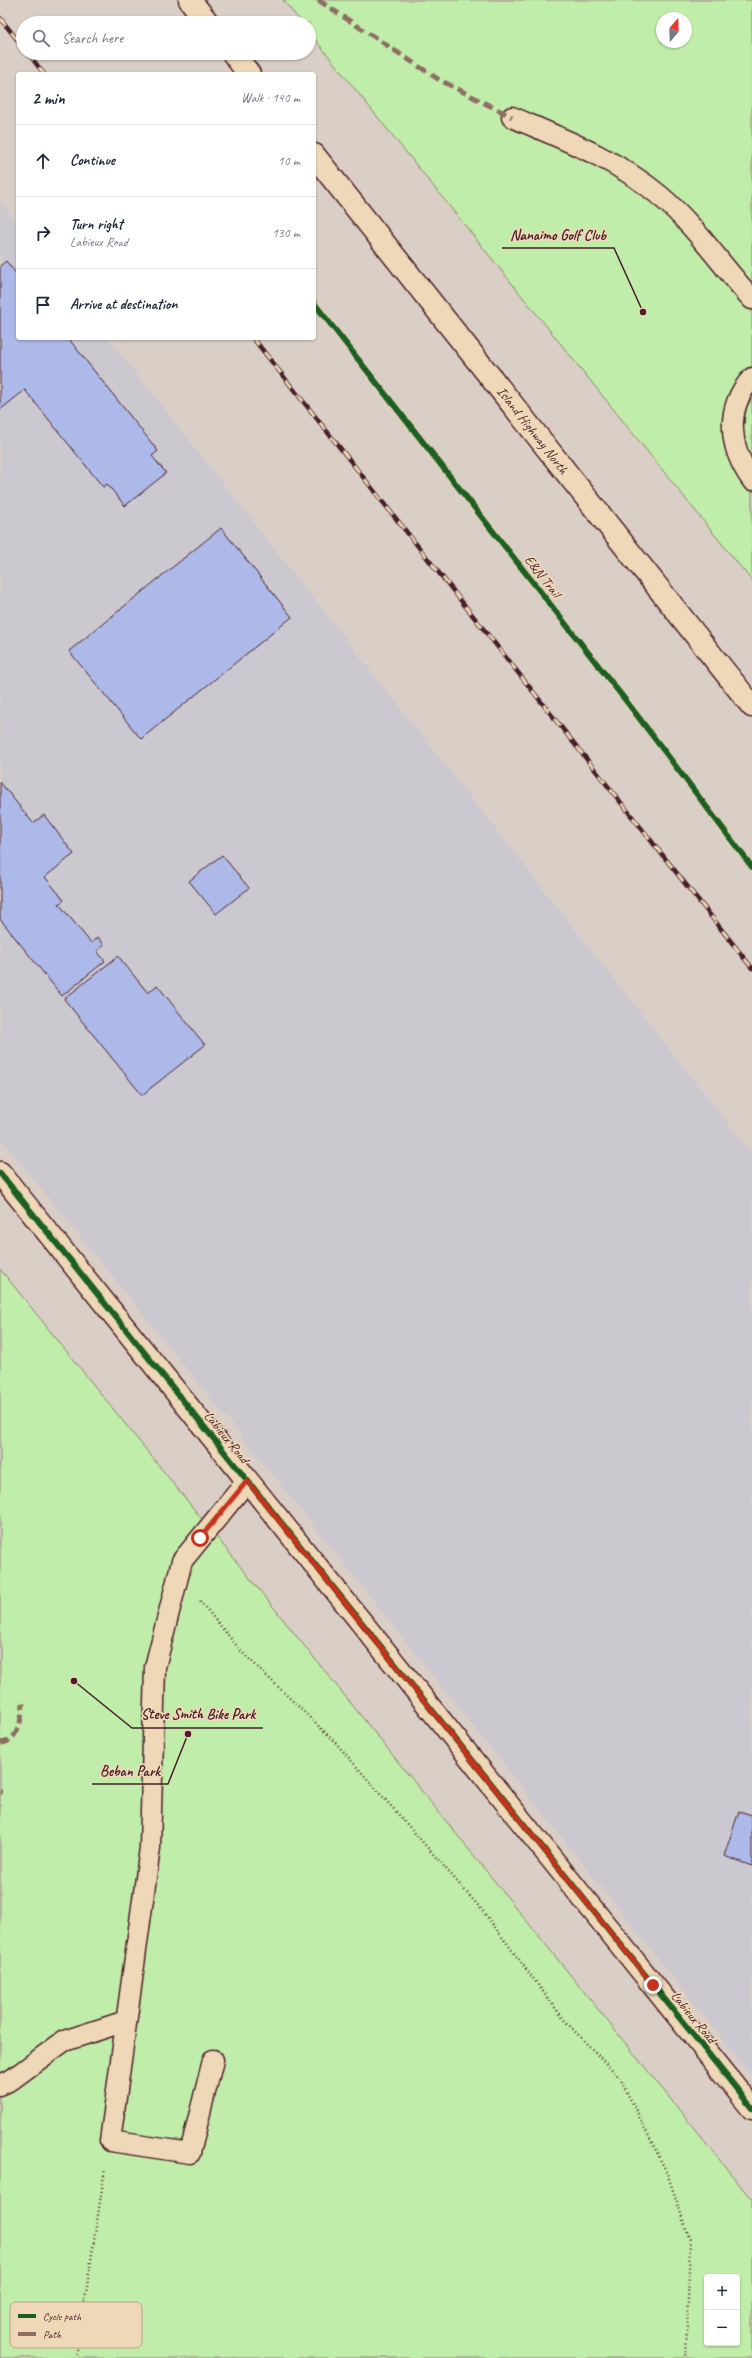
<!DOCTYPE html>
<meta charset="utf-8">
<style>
:root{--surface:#fff;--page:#f6f6f7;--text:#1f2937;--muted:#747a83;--line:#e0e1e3}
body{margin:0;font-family:Caveat,sans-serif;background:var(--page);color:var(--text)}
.controls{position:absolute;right:12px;bottom:12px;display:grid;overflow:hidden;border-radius:4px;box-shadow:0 1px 3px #0004}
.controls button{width:36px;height:36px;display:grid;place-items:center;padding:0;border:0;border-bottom:1px solid var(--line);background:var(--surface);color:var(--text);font:20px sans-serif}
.compass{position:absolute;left:656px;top:12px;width:36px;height:36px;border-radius:50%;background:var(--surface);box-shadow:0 1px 3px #0004;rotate:19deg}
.stop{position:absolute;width:12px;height:12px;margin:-9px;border:3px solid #c8321e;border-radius:50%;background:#fff}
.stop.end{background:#c8321e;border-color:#fff;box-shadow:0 1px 4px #0008}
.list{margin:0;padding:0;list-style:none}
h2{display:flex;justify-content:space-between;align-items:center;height:52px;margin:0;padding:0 16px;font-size:17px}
h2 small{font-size:13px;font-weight:400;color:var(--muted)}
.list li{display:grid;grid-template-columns:26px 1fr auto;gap:12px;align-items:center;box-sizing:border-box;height:72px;padding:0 16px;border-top:1px solid var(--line)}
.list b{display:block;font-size:15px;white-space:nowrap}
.list p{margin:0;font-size:13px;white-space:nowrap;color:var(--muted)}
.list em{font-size:13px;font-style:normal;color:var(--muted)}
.icon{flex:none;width:22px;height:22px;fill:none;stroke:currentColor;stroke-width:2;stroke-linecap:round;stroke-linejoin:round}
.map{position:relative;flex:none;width:752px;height:2358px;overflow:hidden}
.search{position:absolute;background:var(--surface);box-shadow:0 1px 3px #0004;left:16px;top:16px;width:300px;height:44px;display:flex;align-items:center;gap:10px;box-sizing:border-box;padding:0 14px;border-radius:22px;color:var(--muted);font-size:15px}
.panel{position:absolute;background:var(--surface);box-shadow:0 1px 3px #0004;left:16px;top:72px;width:300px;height:268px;border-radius:4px}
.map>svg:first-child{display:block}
</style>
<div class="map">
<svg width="752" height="2358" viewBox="0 0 752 2358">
<rect width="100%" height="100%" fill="#dacfc6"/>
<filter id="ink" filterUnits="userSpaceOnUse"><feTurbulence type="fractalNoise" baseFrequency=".025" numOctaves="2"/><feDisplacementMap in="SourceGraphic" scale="8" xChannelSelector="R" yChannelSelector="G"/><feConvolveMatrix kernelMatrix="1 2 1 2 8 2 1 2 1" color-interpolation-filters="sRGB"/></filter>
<g filter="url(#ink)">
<!-- built -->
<path fill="#ccc8d0" d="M0,201L18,223V338H108L752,1154V2076L291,1497L0,1138Z"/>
<!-- green -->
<g fill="#c1edaa" stroke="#86866a" fill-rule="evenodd">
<path d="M283,0H752V581L309,32V23H302ZM662,18H686V42H662Z"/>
<path d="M0,1269L752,2200V2358H0ZM707,2277H737V2343H707Z"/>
</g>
<!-- building -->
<g fill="#acb9e9" stroke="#4a1f2b">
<path d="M6,261L18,276V338H68L158,451L152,456L166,473L125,506L107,484L103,487L25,390L0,410V266Z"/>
<path d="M221,528L292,617L141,739L69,651Z"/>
<path d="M0,782L33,823L44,815L74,854L45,877L64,900L59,904L91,943L98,937L104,945L97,951L105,961L62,996L0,919Z"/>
<path d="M222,855L249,888L216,914L189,881Z"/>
<path d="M118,956L148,993L157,985L205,1045L142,1095L64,999Z"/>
<path d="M739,1811L752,1815V1866L724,1856Z"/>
</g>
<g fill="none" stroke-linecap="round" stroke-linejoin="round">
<!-- service casing -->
<g stroke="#4a1f2b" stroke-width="23">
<g id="service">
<path d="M512,117C563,139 616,159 659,195C695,225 721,265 752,299"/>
<path d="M752,378C724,409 729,448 752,480"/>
<path d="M213,2060L190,2153L110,2141L150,1848L155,1667L182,1561L247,1481"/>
<path d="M0,2085L11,2080L64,2041L126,2021"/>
</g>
</g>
<!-- tertiary casing -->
<g stroke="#4a1f2b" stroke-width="25">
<path id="tertiary" d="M0,1173L752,2108"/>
</g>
<!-- primary casing -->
<g stroke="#4a1f2b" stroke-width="25">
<g id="primary">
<path d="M190,0L208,23"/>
<path d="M233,53L249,74"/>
<path d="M314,155L752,706"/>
</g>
</g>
<!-- path -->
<g stroke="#4a1f2b" stroke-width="2.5" stroke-dasharray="1 3" stroke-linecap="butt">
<path d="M200,1601L241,1651L335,1742L482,1910L565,2021L620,2078L667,2173L690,2240L686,2358"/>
<path d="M76,2358L105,2169"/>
</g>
<!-- service -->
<use href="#service" stroke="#eed8b7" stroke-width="20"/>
<!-- tertiary -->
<use href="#tertiary" stroke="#eed8b7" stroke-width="22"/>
<!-- primary -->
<use href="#primary" stroke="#eed8b7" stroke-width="22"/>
<!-- rail casing -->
<g stroke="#4a1f2b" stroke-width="4.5">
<g id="rail">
<path d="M0,18L23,47"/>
<path d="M28,53L44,74"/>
<path d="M253,338L752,968"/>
</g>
</g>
<!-- rail -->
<use href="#rail" stroke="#eed8b7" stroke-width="3" stroke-dasharray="9" stroke-linecap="butt"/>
<!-- quiet -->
<g stroke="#8d6e63" stroke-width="5" stroke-dasharray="10 5" stroke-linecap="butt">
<path d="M318,0L438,79L512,117"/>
<path d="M0,1743C19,1743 22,1716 23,1703"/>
<path d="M0,1792H2"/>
</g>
<!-- cycleway casing -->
<g stroke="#eed8b7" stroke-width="8">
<g id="cycleway">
<path d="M314,303L630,706L752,867"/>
<path d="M0,1173L752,2108"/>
</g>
</g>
<!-- cycleway -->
<use href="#cycleway" stroke="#1b5e20" stroke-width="6"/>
</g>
</g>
<g fill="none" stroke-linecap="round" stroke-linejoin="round" filter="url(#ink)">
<!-- route -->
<path stroke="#c8321e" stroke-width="5" d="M200,1538L247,1481L653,1985"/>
</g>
<g text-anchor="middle" stroke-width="3.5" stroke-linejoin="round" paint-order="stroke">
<!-- street labels -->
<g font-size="14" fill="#4a1f2b" stroke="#eed8b7">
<text transform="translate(533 430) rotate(52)" y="5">Island Highway North</text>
<text transform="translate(543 576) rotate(52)" y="5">E&amp;N Trail</text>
<text transform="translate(227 1437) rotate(51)" y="5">Labieux Road</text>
<text transform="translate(694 2017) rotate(51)" y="5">Labieux Road</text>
</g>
</g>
<!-- legend -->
<rect x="10" y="2302" width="132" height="46" rx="6" fill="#eed8b7" stroke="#bda08d" stroke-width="1"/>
<rect x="18" y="2314" width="18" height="4" fill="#1b5e20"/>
<rect x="18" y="2332" width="18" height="4" fill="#8d6e63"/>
<g font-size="11" fill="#4a1f2b">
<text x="43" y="2320">Cycle path</text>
<text x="43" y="2338">Path</text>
</g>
<!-- callouts -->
<path fill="none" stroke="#4a1f2b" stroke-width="1.5" d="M643 312L614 248H502M74 1681L132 1728H263M188 1734L168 1784H92"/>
<g fill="#4a1f2b" stroke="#eed8b7" stroke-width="1.5">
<circle cx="643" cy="312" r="4"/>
<circle cx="74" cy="1681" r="4"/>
<circle cx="188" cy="1734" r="4"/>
</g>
<g font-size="15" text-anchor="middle" font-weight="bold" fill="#4a1f2b" stroke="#eed8b7" stroke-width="3.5" stroke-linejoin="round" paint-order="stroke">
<text x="558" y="240">Nanaimo Golf Club</text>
<text x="198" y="1719">Steve Smith Bike Park</text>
<text x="130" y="1776">Beban Park</text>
</g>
</svg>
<div class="controls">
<button>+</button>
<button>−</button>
</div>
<svg class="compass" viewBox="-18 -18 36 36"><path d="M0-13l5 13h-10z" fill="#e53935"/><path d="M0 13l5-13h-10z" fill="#747a83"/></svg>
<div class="stop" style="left:200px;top:1538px"></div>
<div class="stop end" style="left:653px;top:1985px"></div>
<div class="search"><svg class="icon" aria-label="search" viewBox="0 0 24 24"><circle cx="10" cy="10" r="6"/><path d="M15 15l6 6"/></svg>Search here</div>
<section class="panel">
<h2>2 min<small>Walk · 140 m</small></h2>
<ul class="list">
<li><svg class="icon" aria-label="ahead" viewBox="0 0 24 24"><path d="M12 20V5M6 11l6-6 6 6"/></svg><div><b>Continue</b></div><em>10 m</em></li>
<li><svg class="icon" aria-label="right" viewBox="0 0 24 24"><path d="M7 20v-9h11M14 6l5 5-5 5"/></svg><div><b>Turn right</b><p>Labieux Road</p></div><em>130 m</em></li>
<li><svg class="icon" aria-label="arrive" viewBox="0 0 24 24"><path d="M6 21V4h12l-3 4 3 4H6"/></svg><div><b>Arrive at destination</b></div></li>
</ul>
</section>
</div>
